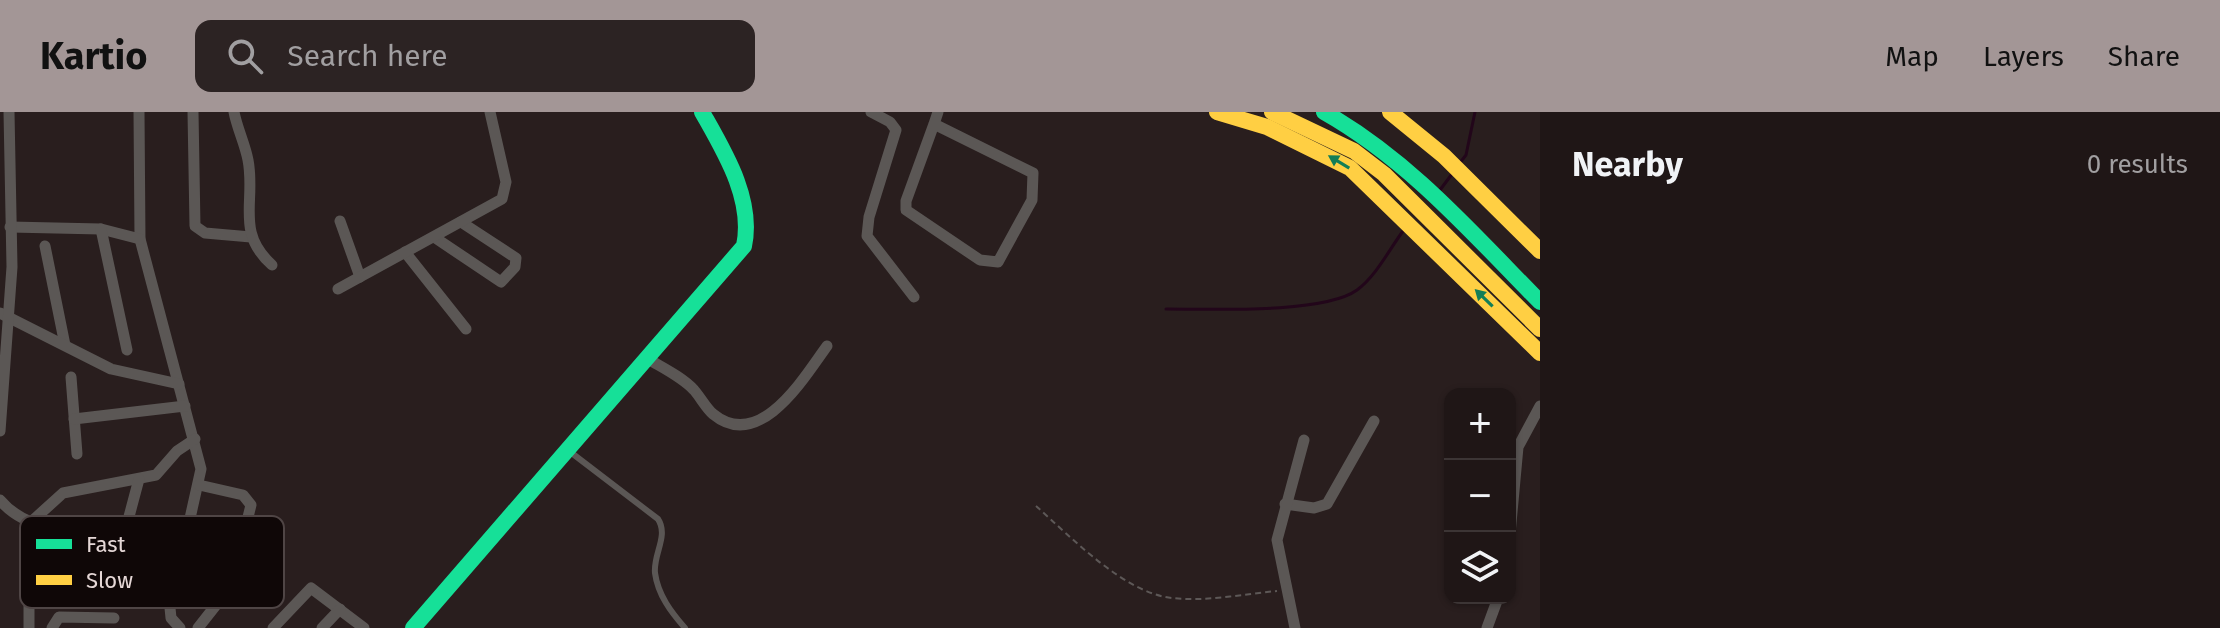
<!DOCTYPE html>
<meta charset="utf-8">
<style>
:root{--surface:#1f1616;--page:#2c2323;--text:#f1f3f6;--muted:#a19fa1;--line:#3c3535;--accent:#a39696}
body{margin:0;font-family:"Fira Sans",sans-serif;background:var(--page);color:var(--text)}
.controls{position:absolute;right:24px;bottom:24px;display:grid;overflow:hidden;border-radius:16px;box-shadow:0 2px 6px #0004}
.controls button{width:72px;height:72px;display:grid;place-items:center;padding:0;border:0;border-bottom:2px solid var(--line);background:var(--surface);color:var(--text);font:40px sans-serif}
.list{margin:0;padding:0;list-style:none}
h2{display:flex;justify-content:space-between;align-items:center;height:104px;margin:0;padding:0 32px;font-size:34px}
h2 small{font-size:26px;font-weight:400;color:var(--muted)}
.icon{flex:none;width:44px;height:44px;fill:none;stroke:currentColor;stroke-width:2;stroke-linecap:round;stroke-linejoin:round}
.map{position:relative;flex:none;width:1540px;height:516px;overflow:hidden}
header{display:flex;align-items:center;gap:48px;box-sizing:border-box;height:112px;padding:0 40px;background:var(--accent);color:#111}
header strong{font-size:38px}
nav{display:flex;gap:44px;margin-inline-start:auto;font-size:28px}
.search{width:560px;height:72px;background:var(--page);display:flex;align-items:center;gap:20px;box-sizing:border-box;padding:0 28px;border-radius:16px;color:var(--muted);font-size:30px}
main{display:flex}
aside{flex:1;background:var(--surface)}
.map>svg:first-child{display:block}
</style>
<header>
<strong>Kartio</strong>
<div class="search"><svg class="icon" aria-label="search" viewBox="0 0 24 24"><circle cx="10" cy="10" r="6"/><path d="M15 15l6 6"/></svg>Search here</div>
<nav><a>Map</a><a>Layers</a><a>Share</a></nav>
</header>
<main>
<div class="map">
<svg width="1540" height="516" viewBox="0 0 1540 516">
<rect width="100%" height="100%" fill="#291e1e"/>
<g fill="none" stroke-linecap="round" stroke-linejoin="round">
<!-- stream -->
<g stroke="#22061a" stroke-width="3">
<path d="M1459,52L1466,43L1475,0"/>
<path d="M1440,78L1452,62"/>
<path d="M1166,197C1209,197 1324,202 1357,178C1376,164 1389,138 1403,119"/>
</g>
<!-- path -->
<path stroke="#5d5857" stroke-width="2" stroke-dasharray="6 4" stroke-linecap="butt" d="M1036,394C1071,425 1124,481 1172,486C1206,490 1243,482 1277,479"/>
<!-- lane -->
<path stroke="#5b5755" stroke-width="6" d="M569,339L658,407C669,424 653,442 655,461C658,483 671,500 685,516"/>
<!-- street -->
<g stroke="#5b5755" stroke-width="11">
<path d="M139,0L140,127L201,357L170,496L171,506L180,516"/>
<path d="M193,0L195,114L205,121L251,125"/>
<path d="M234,0C237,16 245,32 248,48C256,89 235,120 272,153"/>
<path d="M871,0L890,10L896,18L869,105L867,124L914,185"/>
<path d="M934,12L1033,61L1032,88L998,150L980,148L906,98V89L934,12L938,0"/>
<path d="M340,109L360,165"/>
<path d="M10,115L101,117L140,127"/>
<path d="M101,117L127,238"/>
<path d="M434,125L501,170L515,155L516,146L461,110"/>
<path d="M45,134L65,233"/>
<path d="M405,140L466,217"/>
<path d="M338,177L502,87L506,70L490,0"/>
<path d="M0,201L111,257L179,272"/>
<path d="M648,247C663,256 682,265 694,278C701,286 706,296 713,302C760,341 805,264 827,234"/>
<path d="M71,265L77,342"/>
<path d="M74,307L185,294"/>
<path d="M0,319L12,155L9,0"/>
<path d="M0,388C29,423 85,421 126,423"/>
<path d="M1285,392L1314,396L1327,392L1374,309"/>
<path d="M31,410L63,381L156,363L177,339L195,327"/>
<path d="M1510,422L1518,335L1540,294"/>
<path d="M29,516V469L34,459L118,446L139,367"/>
<path d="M52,516L59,505L114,506"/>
<path d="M198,516L231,474L251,393L243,383L199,373"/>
<path d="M273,516L311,476L364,516"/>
<path d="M322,516L340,497"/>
<path d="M1295,516L1277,428L1304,328"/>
<path d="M1487,516L1498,486"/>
</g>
<!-- fast -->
<g stroke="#16e098" stroke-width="16">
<path d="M1324,0C1409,48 1472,121 1540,190"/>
<path d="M413,516L744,134C754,87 724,39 702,0"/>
</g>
<!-- slow -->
<g stroke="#ffcf43" stroke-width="16">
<path d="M1217,0L1267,15L1350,56L1540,241"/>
<path d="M1272,0L1354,39L1384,62L1540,217"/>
<path d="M1390,0L1444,44L1540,139"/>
</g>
</g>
<!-- one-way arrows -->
<defs><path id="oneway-solid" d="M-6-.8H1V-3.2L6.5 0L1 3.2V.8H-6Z" transform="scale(2)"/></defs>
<g fill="#137e57">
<use href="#oneway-solid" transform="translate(1339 50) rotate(-149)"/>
<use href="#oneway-solid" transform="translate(1484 186) rotate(-136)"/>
</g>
<!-- legend -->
<rect x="20" y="404" width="264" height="92" rx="12" fill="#0f0707" stroke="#4f4545" stroke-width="2"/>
<rect x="36" y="427" width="36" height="10" fill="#16e098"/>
<rect x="36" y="463" width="36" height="10" fill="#ffcf43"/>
<g font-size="22" fill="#e5d7d6">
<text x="86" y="440">Fast</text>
<text x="86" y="476">Slow</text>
</g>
</svg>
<div class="controls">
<button>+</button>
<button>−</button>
<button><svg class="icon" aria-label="layers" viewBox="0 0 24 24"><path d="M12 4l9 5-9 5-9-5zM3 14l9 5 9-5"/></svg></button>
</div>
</div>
<aside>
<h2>Nearby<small>0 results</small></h2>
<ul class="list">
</ul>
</aside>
</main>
